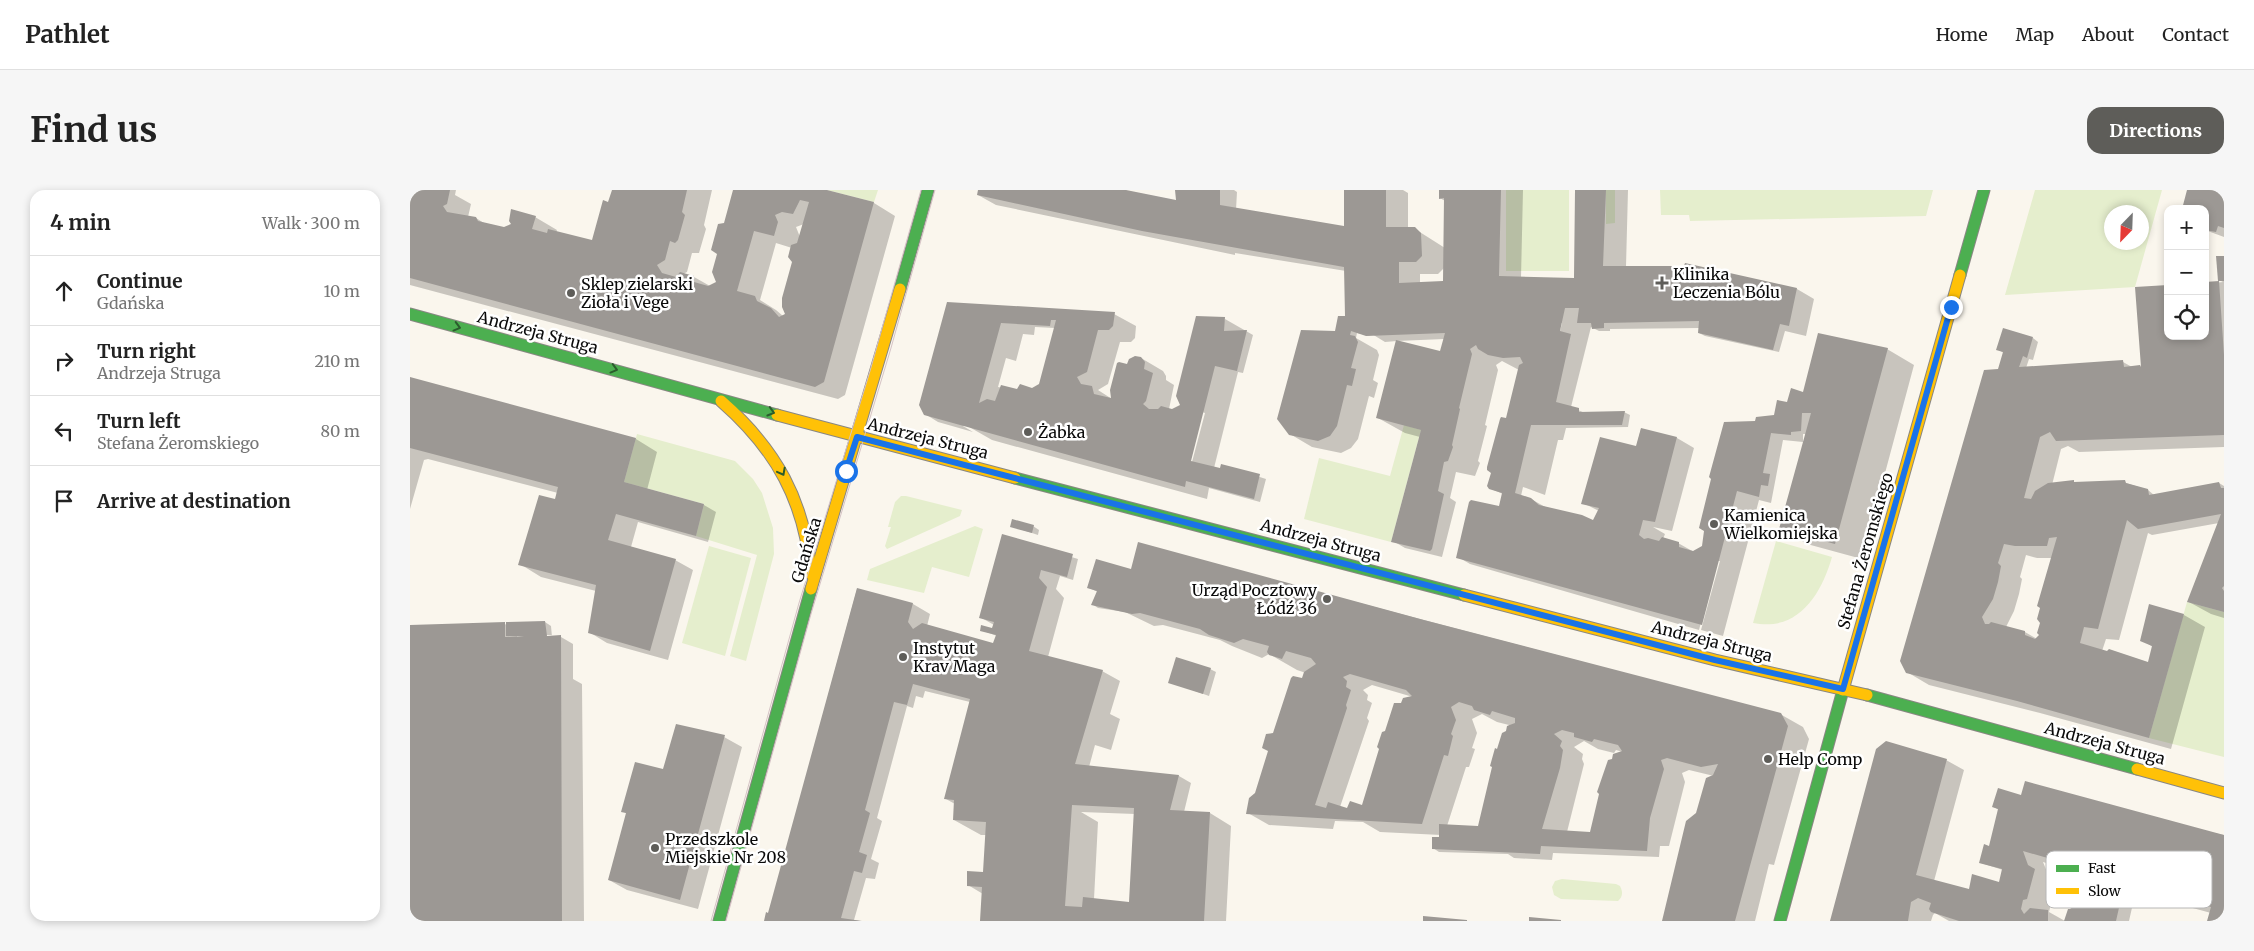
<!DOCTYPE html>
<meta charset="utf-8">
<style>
:root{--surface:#fff;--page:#f6f6f6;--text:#222;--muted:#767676;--line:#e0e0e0;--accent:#5e5d59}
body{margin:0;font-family:Merriweather,serif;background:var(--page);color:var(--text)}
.controls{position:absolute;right:15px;top:15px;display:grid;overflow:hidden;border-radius:10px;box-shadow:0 2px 8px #0003}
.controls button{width:45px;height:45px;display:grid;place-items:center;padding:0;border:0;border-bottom:1px solid var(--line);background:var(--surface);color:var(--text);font:25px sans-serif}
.compass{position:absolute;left:1694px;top:15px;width:45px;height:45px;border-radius:50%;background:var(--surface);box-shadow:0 2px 8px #0003;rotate:203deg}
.stop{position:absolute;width:15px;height:15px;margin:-11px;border:4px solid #1a73e8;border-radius:50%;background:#fff}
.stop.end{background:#1a73e8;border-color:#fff;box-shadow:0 1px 5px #0008}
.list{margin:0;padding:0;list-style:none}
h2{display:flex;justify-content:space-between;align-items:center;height:65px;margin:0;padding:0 20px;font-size:21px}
h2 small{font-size:16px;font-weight:400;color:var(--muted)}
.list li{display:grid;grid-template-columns:32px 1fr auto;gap:15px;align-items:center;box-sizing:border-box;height:70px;padding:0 20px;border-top:1px solid var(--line)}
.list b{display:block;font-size:19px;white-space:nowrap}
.list p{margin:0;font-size:16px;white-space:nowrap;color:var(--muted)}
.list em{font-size:16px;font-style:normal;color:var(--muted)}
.icon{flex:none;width:28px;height:28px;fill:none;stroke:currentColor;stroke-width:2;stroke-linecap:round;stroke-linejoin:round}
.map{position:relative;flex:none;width:1814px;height:731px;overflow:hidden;border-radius:15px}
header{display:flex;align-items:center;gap:30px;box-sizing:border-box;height:70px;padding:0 25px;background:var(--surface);border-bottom:1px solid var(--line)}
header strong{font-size:24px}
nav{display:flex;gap:28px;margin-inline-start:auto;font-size:18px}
.intro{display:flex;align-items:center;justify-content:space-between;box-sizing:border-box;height:120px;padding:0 30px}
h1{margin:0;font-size:35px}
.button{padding:12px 22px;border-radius:15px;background:var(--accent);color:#fff;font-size:18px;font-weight:700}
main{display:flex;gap:30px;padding:0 30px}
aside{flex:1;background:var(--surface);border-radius:15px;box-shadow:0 2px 8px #0003}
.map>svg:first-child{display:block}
</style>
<header>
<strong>Pathlet</strong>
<nav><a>Home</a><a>Map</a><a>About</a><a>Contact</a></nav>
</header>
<div class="intro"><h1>Find us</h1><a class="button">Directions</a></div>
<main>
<aside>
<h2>4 min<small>Walk · 300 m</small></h2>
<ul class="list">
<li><svg class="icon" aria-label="ahead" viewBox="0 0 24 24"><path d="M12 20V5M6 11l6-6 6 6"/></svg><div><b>Continue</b><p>Gdańska</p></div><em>10 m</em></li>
<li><svg class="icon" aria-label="right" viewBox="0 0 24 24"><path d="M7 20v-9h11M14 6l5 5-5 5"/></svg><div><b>Turn right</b><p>Andrzeja Struga</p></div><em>210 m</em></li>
<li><svg class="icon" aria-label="left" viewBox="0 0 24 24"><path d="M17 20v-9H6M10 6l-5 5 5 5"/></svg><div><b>Turn left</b><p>Stefana Żeromskiego</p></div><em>80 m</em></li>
<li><svg class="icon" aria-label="arrive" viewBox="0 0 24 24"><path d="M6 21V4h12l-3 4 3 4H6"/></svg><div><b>Arrive at destination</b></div></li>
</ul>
</aside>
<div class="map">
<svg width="1814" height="731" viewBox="0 0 1814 731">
<rect width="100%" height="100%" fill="#faf6ed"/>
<!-- green -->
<g fill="#e5eecd" fill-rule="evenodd">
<path d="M417,0H468L464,12Z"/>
<rect x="1096" y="0" width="63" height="81"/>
<path d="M1196,0H1205V33L1196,34Z"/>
<path d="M1250,0H1523L1516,26L1280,31L1279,25H1251Z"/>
<path d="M1625,0H1752L1725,97L1595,105ZM1702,22H1732V52H1702Z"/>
<path d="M994,235L1011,240L981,352L894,329L909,268L980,286Z"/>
<path d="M227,244L325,271L343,289L352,303L363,338L364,364L336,471L320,466L347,365L286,346L294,314L214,292Z"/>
<path d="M491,306H496L552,320L550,326L477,359L475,356L481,337H478L485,312Z"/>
<path d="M565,336L573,339L559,387L522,377L514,403L457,390L460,379Z"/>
<path d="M1366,351L1422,367C1411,405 1388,442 1343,433Z"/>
<path d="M299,356L341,368L315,466L272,453Z"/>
<path d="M1777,412L1814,422V567L1739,548Z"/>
<path d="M1152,689L1206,694L1210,696C1213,702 1213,706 1208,711L1151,709L1144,705L1142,697L1145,691Z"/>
</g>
<!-- shadow -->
<g fill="#0003" fill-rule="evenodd">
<path d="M0,0H46L45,5L61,14L58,27L66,28L77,35L94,39L125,27L147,40L146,43L183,52L205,0H302L294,35L296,39L289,63H282L277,82L273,84L284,87L300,96L308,92L309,64L325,0H412L464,13L485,26L435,205L428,209L0,95ZM394,34L390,47L386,37ZM366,53L382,58L384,71L377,125L373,126L366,120L350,110Z"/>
<path d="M570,0H713L767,12V0H824L827,2L826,20L936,39V0H993L998,3V39H1005L1035,58V11L1030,8V0H1113L1111,88L1165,89L1167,0H1218L1216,77L1275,78L1276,74L1387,99L1404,109L1396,146L1375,141L1369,162L1295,146L1289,143L1290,138L1200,139V141H1189L1181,137L1161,217L1175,223L1214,222L1220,225L1218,237L1156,238L1153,250H1148L1135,305L1113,297L1111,306L1121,309L1137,318L1184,332L1189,321L1173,313L1226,258L1231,239L1267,248L1284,258L1262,341L1243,337L1255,344L1253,349L1268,353L1284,362L1293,356L1346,233L1368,226L1378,214L1394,203L1477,159L1504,175L1452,369L1397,354L1370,339L1396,244H1393V252L1373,250L1361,313L1349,310L1313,446L1291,440L1310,371H1307L1289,440L1060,374L1048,367L1090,317L1093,304L1079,298L1109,180L1092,171L1086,175L1088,180L1075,235L1077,236L1068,271L1070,273L1065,286L1046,282L1040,308L1046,312L1032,367L995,358L983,351L1010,247L995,243L968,228L987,151L975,152L957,141L955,143L961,146L947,143L946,148L967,160L969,165L963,190L968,193L964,208L959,206L948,249L941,258L931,263L902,257L880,244L926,143L936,127V81L825,63V65L586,15L568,5ZM1034,78V92L1010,93V84H1028ZM1150,133H1152L1138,191ZM1034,149L1031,163L987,151Z"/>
<path d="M1778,0H1814V47L1795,40V19Z"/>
<path d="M1814,67V257L1669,262L1658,256L1651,259L1642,295L1716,293L1738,300L1744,305L1809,293L1814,296V428L1801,424L1779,412L1809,333L1742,345L1738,343L1709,450L1696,449L1692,461L1739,474L1743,457L1732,450L1774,425L1795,437L1761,559L1630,523L1519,495L1497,482L1592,180L1594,163L1587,159L1623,148L1628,152L1623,170L1619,169L1616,178L1713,172L1722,177H1732L1758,146H1795V94L1813,92L1809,90ZM1616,365L1627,368H1642L1631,433V445L1627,449L1615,442L1596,437L1604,421L1609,404L1612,389L1610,387Z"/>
<path d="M538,113L704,124L726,136L725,148L721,152H710L698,194L688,200L702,209L718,175L731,168L753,181L756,186V190L764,195L759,219L763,220L772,216L815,129L843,145L833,183L828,182L804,278L811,280L812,275L856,289L850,312L799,298L797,309L582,250L554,234L553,236L563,242L528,232L515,224ZM625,137L645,138L630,195L622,199L608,200L588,197L596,168L606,171L613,144L624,145ZM792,222L795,223L782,272H780Z"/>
<path d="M0,189L226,249L247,262L237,300L294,315L306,322L298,352L228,332L221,357L265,370L283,380L258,470L197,453L179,442L186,401L131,387L110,374L146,311L148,303L18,269L14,270L0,319Z"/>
<path d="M601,336H623L629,340L628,345Z"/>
<path d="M593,346L668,369L663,390L650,386L646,399L654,408L638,467L692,481L710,491L700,524L710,529L701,560L685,555L679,577L769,586L781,593L774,622L800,623L821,636L816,731H572L573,704L558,695L574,683L576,645H571L544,630L545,614L536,609L560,512L515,501L513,508L506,506L503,518L497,516L467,628L472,631L461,669L469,673L465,689L456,688L444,730L450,731H355L359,724L447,399L503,414L520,424L517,436L584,454L587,446L571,440H583L584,435L570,427ZM671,622L725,624L720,713L684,709L688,632Z"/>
<path d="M721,381L938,410L1370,524L1393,537L1399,549L1364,675L1359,674L1345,731H1253L1287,624L1304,586L1279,580L1272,583L1275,592L1259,656H1250L1249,667L1143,663L1142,670L1104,668L1098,664L1029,662L1023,658L1031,645L970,642L953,632L925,631L923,639L859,635L838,623L846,603L864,545L896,483L887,480L859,464L852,468L822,456L810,450L753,435L744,436L715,422L688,418L682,414L688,402L679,398ZM962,495L1003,507L992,514L952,617L938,620L930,617L959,531L957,528L962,513L957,510L958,505L953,500ZM1072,524L1087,532L1099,535L1088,560L1073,638L1037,636L1056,577H1059L1065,559L1062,558L1067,543L1062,529ZM1174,551L1188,559L1204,563L1206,560L1213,562L1181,643L1157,642L1174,574L1172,569L1173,564L1164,557Z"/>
<path d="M135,432L141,436L142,447H151L163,454V489L172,494L174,731H0V437L94,434L98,435ZM107,445H142V447H107Z"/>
<path d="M800,479L806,482L799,506L760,492Z"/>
<path d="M314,547L332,557L288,719L217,700L199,690L217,624L213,621L254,581Z"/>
<path d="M1536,570L1554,580L1524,691L1559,700L1590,694L1593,680L1571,673L1580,657L1589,620L1584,617L1612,607L1814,645V731H1799L1801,723L1746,708L1736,711L1724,709L1719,731H1656L1667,699H1674L1686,688L1633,672L1640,689L1646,693L1639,722L1655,731H1539L1525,723L1523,725L1521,731H1420Z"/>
</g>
<!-- building -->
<g fill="#9c9894" fill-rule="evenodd">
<path d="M0,0H40L37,14L33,16L37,22L66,27L68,31L94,37L101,34L99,31L101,19L126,26L122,39L137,43L138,39L182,50L193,10L198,12L202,0H277L272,22L275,25L268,50L265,53L260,51L255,70L247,75L252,83L266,87L270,82L284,86V92L298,96L306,92L302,82L307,64L301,60L308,34L314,33L323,0H417L464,12L414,192L405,197L0,88ZM390,10L399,12L387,53L381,55L378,67L382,72L372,108V117L375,124L369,127L361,118L347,111L345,106L327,101L344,41L364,46L368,32L365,25L372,22L383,24Z"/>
<path d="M568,0H716L766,10L765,0H810V15L934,36V0H976V37H1005L1011,43L1012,66L1006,72H989V93L1033,91L1034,8L1029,9V0H1091L1089,86L1164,88L1165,0H1196L1193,76H1274L1275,73L1387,98L1379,136L1370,134L1363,160L1288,143L1289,131L1194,133V138L1182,139L1181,133H1167L1169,118H1155L1150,141L1161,144L1146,212L1169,218V222L1215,221L1212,235H1121L1105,303L1121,308L1129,315L1172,325L1183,330L1189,318L1171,314L1190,247L1226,256L1231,238L1267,247L1245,332L1233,330L1229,345L1234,349L1238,348L1249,351L1252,347L1269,352V357L1283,361L1292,356L1294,341L1289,338L1301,289L1299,287L1314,232L1345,231L1346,227L1364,225L1367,210L1377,212L1381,198L1393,202L1408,143L1478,158L1425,354L1369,339L1401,223H1392L1391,241L1381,242V245L1361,243L1353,283L1360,284L1358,296L1351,295L1349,307L1327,301L1292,435L1046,368L1059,312L1061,310L1089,316L1092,303L1079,299L1077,296L1081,283L1077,280V277L1090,229L1091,227L1096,228L1109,175L1113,173L1110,167L1093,168L1078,165L1068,159L1066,155L1060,159L1062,164L1049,218L1050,219L1042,255L1043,257L1038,271L1034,272L1028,301L1034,304L1022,359L1020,361L981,352L1011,240L966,228L986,150L1030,161L1035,143L956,146L941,141L940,145L945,146L948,152L941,178L946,179L942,196L937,195L927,236L920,246L908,251L879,245L867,229L891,140L925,141L928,126H935L934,77L732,41L567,5Z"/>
<path d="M1777,0H1814V38L1808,36L1806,42L1795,40V19H1772Z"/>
<path d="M1806,66H1814V91H1808Z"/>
<path d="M1809,91L1814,165V245L1646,251L1640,242L1630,247L1614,308L1621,309L1625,301L1638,293L1664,290V292L1715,290L1716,293L1738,299L1739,305L1809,292L1811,298H1814V396L1812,398L1814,401V422L1777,412L1811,324L1728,339L1717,330L1688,439L1674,437L1670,453L1697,461L1699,459L1738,472L1742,456L1730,451L1739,414L1774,424L1739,548L1607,511L1496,483L1490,471L1574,180L1588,179L1593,162L1586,160L1593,138L1623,147L1617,168L1613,166L1609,177L1713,170L1714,177L1730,175L1731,177L1725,97L1758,95V146H1795V92ZM1647,347L1627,416L1630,418L1627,429L1630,433L1627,443L1629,445L1625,449L1615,445V441L1581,432L1579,434H1575L1572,427L1583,409L1588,392L1591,376L1588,373L1594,354L1605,356H1637L1639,348Z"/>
<path d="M537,112L705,122L703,136L699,140H688L677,182L667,187L671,194L682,196L684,204L701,208L700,200L707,173L709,172L717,174L719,169L725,166L731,167L735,172L734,179L743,183L736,211L733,214L739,219H748L751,216L762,219L770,215L766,206L786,126L815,127L814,141L837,140L827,181L805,176L781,271L810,278L811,274L850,284L844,309L776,291L775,297L514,225L509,215ZM641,130H646L629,194L622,198L610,194L607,199L591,195L585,211L577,209L569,213L591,133L640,136Z"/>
<path d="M0,187L226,248L214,292L294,314L286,346L206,324L198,350L266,369L240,461L178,443L186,395L108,375L129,305L145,309L148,297L0,258Z"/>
<path d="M602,329L624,335L622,343L600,337Z"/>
<path d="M592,344L663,364L657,387L631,380L629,388L637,397L619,461L693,480L665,574L769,585L760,620L800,622L794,731H570L572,697L557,696V681L573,682L576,632L543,630L544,610L534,609L560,509L503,494L497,515L484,512L455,620L460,623L449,662L457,665L452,683L444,681L431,728L452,731H354L356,722L358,723L447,398L503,413L498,432L503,439L512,433L583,453L586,445L570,441L571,435L582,438L584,432L569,428ZM662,615L724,618L719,712L673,707L672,717L655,716Z"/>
<path d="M728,352L1014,430L1371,523L1378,536L1325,731H1252L1276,631L1286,623L1296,588L1303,585L1308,574L1291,577L1257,568L1251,570L1254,579L1240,628L1237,661L1131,656L1130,664L1022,659V647H1029V634L1068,636L1082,577L1080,576L1085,558L1087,559L1092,543L1096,541L1097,536L1105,533V528L1082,521L1080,525L1064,520L1062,516L1049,512L1041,517L1046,530L1041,544L1043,546L1038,566L1034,565L1012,634L836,624L839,608L845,603L858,561L852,558L856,544L863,543L881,488L883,486L892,488L894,482L906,474L901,468L876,461L872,469L859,465L857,462L859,456L833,449L824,453L799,445L790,439L730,423L722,424L681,415L687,401L677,398L686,369L721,379ZM940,484L996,500L1002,506L993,508L991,513H984L975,541L972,542L967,557L969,559L952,615L940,611L937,618L918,612L916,618L905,615L937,518L936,515L941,500L936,497L937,491L933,487ZM1152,540L1164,543V547L1182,552L1184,549L1208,555L1212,561L1203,564L1202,569L1198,570L1187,602L1189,604L1180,642L1132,639L1150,578L1153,560L1150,556L1152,551L1144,544Z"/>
<path d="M135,431L137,446L151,445L152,731H0V435L95,432V447H114L96,446V432Z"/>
<path d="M766,467L801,478L793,504L758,493Z"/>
<path d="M266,534L315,545L270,710L198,690L216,623L211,622L225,572L253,579Z"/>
<path d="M1476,551L1537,569L1506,685L1559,699L1562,684L1589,692L1592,679L1569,673L1574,654L1579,656L1588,619L1582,617L1588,598L1611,605L1615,591L1814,645V731H1797L1801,717L1724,696L1713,700L1706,731H1654L1658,719H1661L1666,698L1669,696L1674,698L1676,689L1683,687L1679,680L1613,661L1618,675L1625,679L1617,709L1613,710L1611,719L1614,724L1620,718L1638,720V731H1549L1521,722L1519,719L1521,713L1508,708L1501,712L1498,731H1420L1466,559Z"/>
<path d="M1013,726L1057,730V731H1013Z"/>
<path d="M1119,727L1151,730V731H1119Z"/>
</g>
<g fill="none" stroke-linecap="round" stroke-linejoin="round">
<!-- fast casing -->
<g stroke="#898783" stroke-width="13">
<g id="fast">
<path d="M1550,85L1574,0"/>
<path d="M490,99L518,0"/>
<path d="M0,124L367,225"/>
<path d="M605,288L1054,405"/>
<path d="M1457,505L1727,579"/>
<path d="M309,731L401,399"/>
<path d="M1370,731L1433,500"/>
</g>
</g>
<!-- slow casing -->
<g stroke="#898783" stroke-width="13">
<g id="slow">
<path d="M311,211C366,259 395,311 401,384"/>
<path d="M367,225L605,288"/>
<path d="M401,399L490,99"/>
<path d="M1054,405L1305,470L1457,505"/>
<path d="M1433,500L1550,85"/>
<path d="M1727,579L1814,603"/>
</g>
</g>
<!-- fast -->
<use href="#fast" stroke="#4caf50" stroke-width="11"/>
<!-- slow -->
<use href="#slow" stroke="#ffc107" stroke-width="11"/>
<!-- tram -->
<g stroke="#d5c3c5" stroke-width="1">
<path d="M301,731L389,413L460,181L511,0"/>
<path d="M316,731L401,424L481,158L525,0"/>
</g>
</g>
<!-- one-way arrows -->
<defs><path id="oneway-chevron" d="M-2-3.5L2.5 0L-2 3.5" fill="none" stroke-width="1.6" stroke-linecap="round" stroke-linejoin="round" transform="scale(1.25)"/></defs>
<g stroke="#2b5c2d">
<use href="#oneway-chevron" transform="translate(47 137) rotate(15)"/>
<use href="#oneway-chevron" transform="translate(204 179) rotate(15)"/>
<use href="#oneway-chevron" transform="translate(361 222) rotate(16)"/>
<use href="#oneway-chevron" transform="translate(372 282) rotate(62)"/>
</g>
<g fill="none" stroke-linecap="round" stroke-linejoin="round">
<!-- route -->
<path stroke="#1a73e8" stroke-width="6" d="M436,281L447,247L1305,470L1433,499L1541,117"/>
</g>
<!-- markers -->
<g fill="#5e5d59" stroke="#fff" stroke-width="2">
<path d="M1249.5 85.5h5v5h5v5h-5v5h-5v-5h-5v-5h5z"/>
<circle cx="161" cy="103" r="5"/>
<circle cx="618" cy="242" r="5"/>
<circle cx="1304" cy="334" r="5"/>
<circle cx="917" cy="409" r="5"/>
<circle cx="493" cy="467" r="5"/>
<circle cx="1358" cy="569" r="5"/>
<circle cx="245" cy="658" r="5"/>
</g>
<g text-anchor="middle" stroke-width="5" stroke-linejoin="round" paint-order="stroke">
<!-- poi labels -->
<g font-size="16" fill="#0a0a0a" stroke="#fff" text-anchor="start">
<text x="1263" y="90">Klinika<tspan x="1263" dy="18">Leczenia Bólu</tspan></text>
<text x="171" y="100">Sklep zielarski<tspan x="171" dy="18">Zioła i Vege</tspan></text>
<text x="628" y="248">Żabka</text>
<text x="1314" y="331">Kamienica<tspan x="1314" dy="18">Wielkomiejska</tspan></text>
<text x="907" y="406" text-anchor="end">Urząd Pocztowy<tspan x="907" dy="18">Łódź 36</tspan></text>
<text x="503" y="464">Instytut<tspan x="503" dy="18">Krav Maga</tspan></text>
<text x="1368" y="575">Help Comp</text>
<text x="255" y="655">Przedszkole<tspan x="255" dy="18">Miejskie Nr 208</tspan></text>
</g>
<!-- street labels -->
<g font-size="16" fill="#0a0a0a" stroke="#fff">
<text transform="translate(128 142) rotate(15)" y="6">Andrzeja Struga</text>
<text transform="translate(518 248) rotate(14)" y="6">Andrzeja Struga</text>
<text transform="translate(911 350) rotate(15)" y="6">Andrzeja Struga</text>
<text transform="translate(396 360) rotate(-73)" y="6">Gdańska</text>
<text transform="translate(1455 361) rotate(-74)" y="6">Stefana Żeromskiego</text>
<text transform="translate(1302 451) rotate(14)" y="6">Andrzeja Struga</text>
<text transform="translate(1695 553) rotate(15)" y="6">Andrzeja Struga</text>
</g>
</g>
<!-- legend -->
<rect x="1636" y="661" width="166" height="57" rx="8" fill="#fff" stroke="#b6b6b6" stroke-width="1"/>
<rect x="1646" y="675" width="23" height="7" fill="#4caf50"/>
<rect x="1646" y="698" width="23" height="6" fill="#ffc107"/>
<g font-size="14" fill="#0a0a0a">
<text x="1678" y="683">Fast</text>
<text x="1678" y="706">Slow</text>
</g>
</svg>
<div class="controls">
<button>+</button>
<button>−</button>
<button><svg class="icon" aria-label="locate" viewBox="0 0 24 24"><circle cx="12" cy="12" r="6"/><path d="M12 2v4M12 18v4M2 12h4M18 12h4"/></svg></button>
</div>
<svg class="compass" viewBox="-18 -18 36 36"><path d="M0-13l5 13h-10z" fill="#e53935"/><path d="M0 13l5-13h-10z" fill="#767676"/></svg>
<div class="stop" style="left:436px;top:281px"></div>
<div class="stop end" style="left:1541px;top:117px"></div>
</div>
</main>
